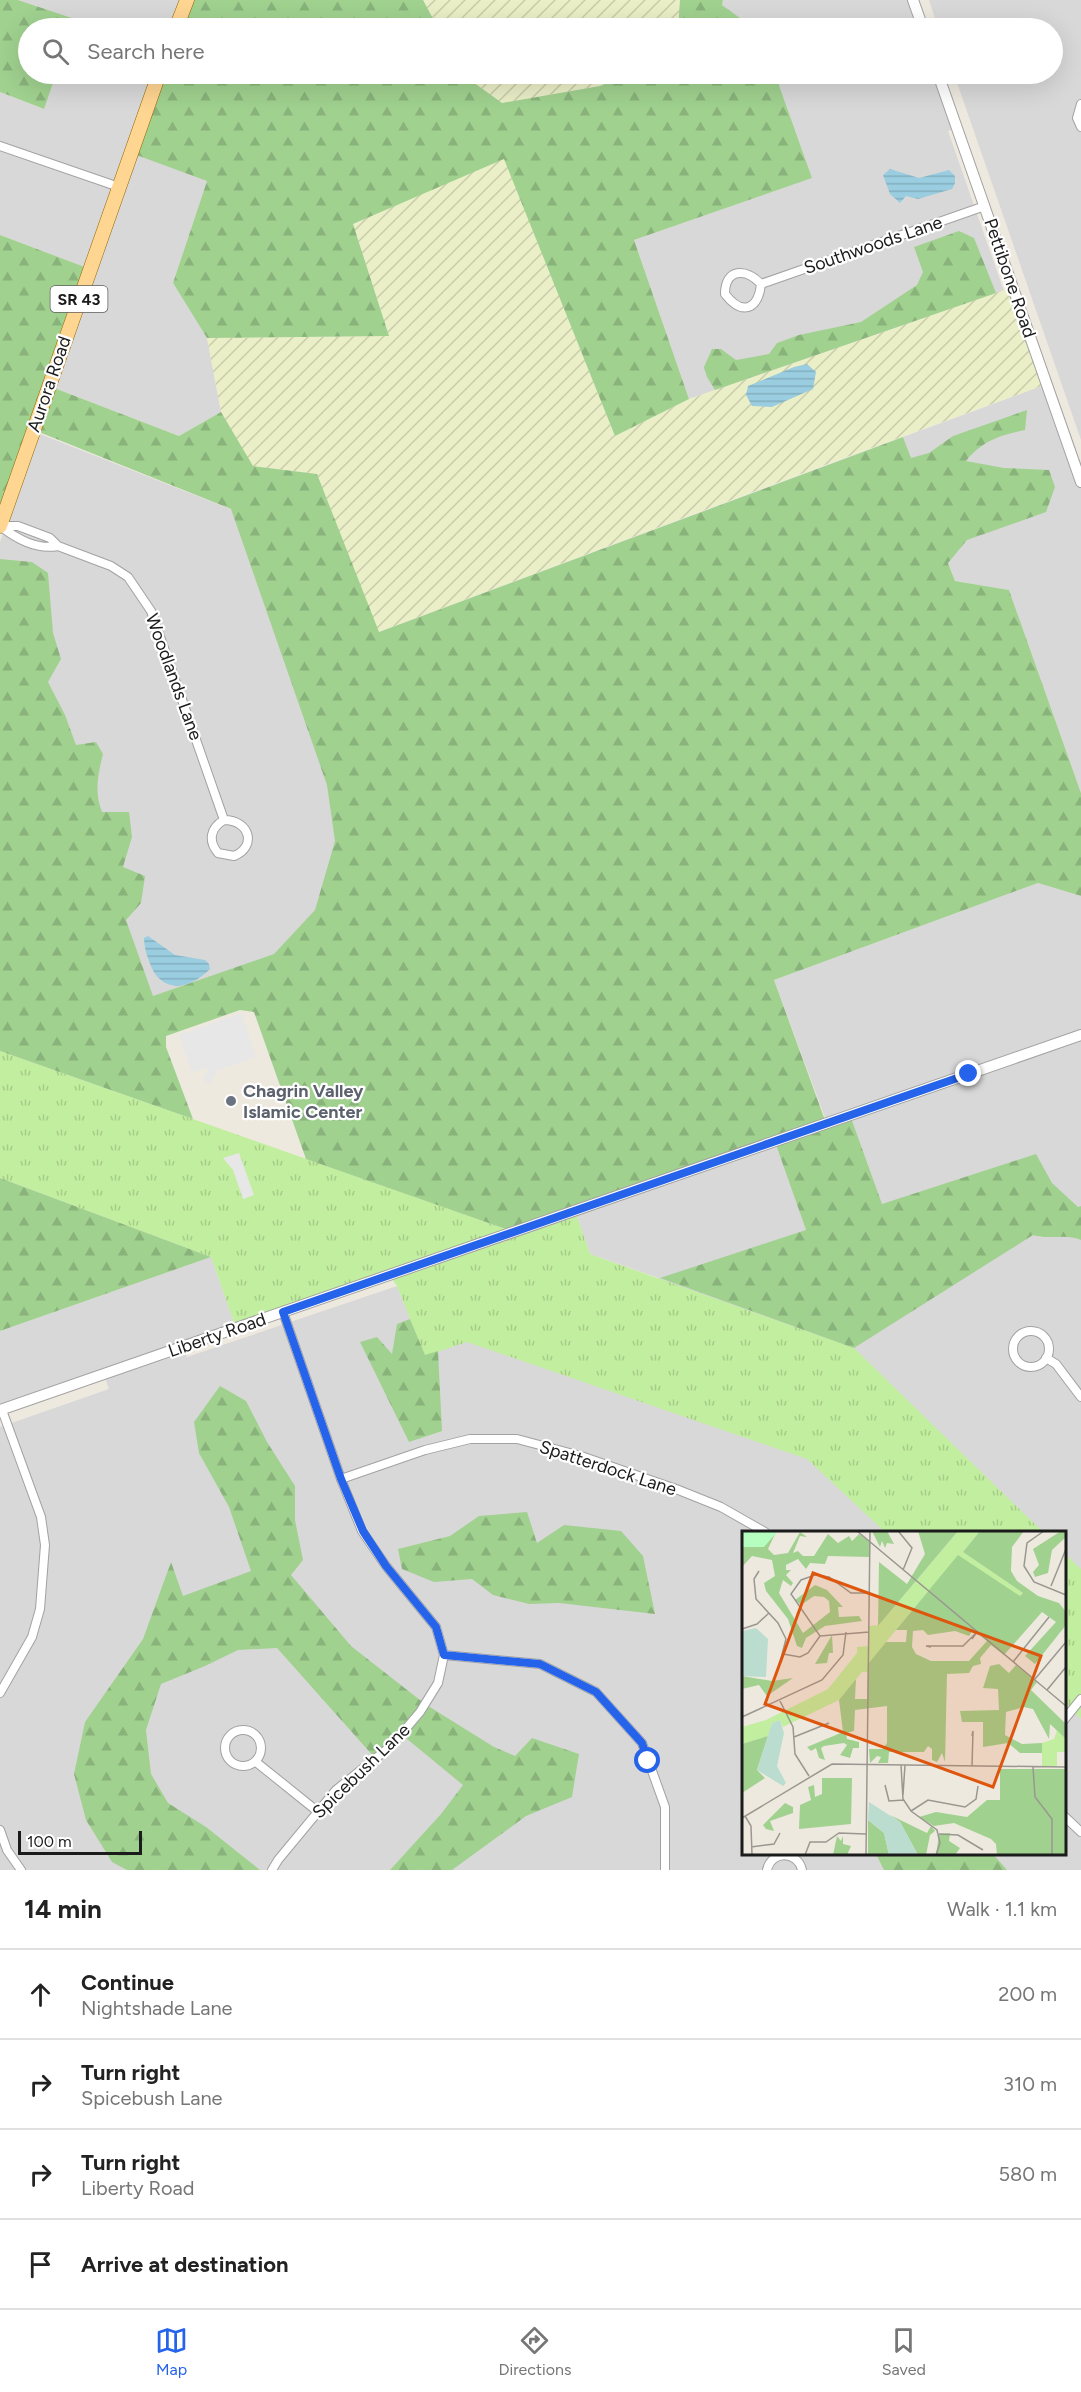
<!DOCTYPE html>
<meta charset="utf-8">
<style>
:root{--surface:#fff;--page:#f2f2f2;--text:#222;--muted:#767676;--line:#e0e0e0;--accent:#2563eb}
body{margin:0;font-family:Figtree,sans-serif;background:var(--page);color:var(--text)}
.scale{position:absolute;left:18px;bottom:15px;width:124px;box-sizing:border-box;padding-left:6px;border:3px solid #1b1b1b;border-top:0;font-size:16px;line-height:21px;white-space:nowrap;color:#1b1b1b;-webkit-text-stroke:4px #fff;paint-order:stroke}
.stop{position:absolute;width:18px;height:18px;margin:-14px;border:4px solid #2563eb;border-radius:50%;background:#fff}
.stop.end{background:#2563eb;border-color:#fff;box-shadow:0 2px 6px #0008}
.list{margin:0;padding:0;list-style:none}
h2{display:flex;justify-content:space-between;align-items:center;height:78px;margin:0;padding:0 24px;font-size:26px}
h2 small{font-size:20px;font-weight:400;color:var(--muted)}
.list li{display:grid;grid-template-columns:39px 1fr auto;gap:18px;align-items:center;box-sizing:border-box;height:90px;padding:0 24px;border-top:2px solid var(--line)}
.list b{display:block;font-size:22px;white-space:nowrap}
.list p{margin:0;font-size:20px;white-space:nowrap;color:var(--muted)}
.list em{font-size:20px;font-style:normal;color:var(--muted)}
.icon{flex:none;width:33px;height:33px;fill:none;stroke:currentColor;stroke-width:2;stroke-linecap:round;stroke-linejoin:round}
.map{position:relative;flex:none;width:1081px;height:1870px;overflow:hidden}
.search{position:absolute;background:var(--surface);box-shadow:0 6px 24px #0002;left:18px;right:18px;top:18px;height:66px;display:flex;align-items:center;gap:15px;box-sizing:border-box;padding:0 21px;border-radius:33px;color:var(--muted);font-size:22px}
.sheet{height:438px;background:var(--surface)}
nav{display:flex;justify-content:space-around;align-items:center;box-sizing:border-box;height:84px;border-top:2px solid var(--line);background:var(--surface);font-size:16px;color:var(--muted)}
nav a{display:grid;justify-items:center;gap:3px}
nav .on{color:var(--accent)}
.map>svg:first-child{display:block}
</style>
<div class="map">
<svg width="1081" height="1870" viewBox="0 0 1081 1870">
<defs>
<pattern id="farmland-furrows" width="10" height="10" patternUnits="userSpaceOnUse" patternTransform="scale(1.5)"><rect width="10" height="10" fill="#eaefc7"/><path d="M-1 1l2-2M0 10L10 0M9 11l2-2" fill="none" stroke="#c8ccaa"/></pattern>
<pattern id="grass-tufts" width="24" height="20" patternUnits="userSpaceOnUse" patternTransform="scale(1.5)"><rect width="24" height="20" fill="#c2ee9f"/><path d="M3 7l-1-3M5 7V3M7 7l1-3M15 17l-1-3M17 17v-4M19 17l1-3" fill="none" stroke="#a6cc88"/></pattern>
<pattern id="forest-firs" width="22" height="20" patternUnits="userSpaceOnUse" patternTransform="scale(1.5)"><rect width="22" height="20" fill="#a0d18f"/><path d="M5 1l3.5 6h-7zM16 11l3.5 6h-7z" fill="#89b37b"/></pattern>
<pattern id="water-rules" width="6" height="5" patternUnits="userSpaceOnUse" patternTransform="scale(1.5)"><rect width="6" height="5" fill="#9acde0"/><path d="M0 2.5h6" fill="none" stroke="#84afc0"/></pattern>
</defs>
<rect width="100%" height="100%" fill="#eee9df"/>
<!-- residential -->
<g fill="#d9d8d8" fill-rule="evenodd">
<path d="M18,0H187L176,28H72L75,19Z"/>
<path d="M723,0H913L923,28H754L722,5Z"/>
<path d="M929,0H1081V440L954,74H1052V28H938Z"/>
<path d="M56,74H159L207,181L173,283L207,338L221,412L179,436L49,386L90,269L0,235V92L43,109Z"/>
<path d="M775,74H938L957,127L948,131L1004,291L689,399L634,240L812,178Z"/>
<path d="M1047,384L1081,482V793L1009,590L955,581L903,437Z"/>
<path d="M40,434L253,518L396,912L153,997L20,622L0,614V542Z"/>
<path d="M1038,883L1081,896V1870H0V1427L109,1389L104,1375L0,1410V1331L211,1257L236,1328L183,1347L187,1357L397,1286L425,1355L659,1278L590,1254L575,1211L775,1141L806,1230L882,1205L850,1115L827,1123L774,980ZM744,1532H1064V1854H744Z"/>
</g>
<!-- farmland -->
<g fill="url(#farmland-furrows)">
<path d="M423,0H680L678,28H438Z"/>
<path d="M462,74H628L600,86L502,103Z"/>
<path d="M504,158L615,436L689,399L1013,287L1047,384L830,463L378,632L317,474L252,466L221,412L207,338L389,336L353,224Z"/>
</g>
<!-- grass -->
<g fill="url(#grass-tufts)">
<path d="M0,1051L514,1232L575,1211L590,1254L854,1348L1043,1532H885L807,1459L467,1342L425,1356L397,1286L389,1275L236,1328L211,1257L0,1178Z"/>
<path d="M1064,1553L1081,1569V1719L1065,1703Z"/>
</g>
<!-- forest -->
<g fill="url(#forest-firs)">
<path d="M0,0H18L75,19L72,28H28V74H56L44,109L0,92Z"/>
<path d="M187,0H423L438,28H176Z"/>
<path d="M680,0H723L722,5L754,28H678Z"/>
<path d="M159,74H462L502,103L600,86L628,74H775L812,178L634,240L689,399L615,436L504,159L353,224L389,336L207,338L173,283L207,181L131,153Z"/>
<path d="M959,231L974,238L996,293L715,390L707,377L704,367L712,349H721L736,360L769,354L777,343L799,335L861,322L917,285L923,272L914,247Z"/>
<path d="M0,235L90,269L49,386L179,436L221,412L253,466L317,474L379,632L903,437L911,458L929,453L953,436L1027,410L1025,430C1000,435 982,441 966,461L1004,468L1049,470L1055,487L1046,512L967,540L948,563L955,581L1009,590L1081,793V896L1038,883L774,980L826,1123L850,1115L882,1204L1036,1154L1052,1183L1078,1207L1081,1206V1240C1067,1233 1049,1240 1033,1235L854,1348L660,1278L806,1230L775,1142L514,1232L306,1159L254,1012L240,1010L166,1036V1047L193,1119L0,1051V559L32,562L48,573L53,633L61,659L48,682L65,715L76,745L96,742L103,754C98,774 94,792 102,812H129L132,837L123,867L145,876L141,903L126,920L153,996L274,954L315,910L335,841L327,785L231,509L34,430L0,526Z"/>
<path d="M0,1178L211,1257L0,1331Z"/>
<path d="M410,1319L425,1355L438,1351L442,1431L409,1442L360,1342L377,1337L392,1354L397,1324Z"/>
<path d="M220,1386L246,1401L267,1442L295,1486V1520L303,1560L291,1575L351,1646L425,1704L494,1747L515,1756L532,1738L579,1754L572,1797L526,1816L452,1870H390L441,1814L463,1785L401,1734L375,1758L277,1648L238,1650L205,1666L161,1684L146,1730L151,1774L168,1803L206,1827L260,1870H127L112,1862L86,1820L74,1774L85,1722L143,1639L171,1562L183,1596L251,1571L229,1507L199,1453L194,1422Z"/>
<path d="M527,1512L537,1543L564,1525L621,1531L643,1556L655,1614L559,1603L529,1604L493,1595L472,1579L434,1582L402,1569L398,1549L450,1536L479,1516Z"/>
<path d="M876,1854H993L1007,1870H884Z"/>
</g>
<!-- parking -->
<g fill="#e7e7e7">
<path d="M241,1013L256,1057L216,1071L217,1073L209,1084L203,1079L208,1069L205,1068L192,1072L179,1035Z"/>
<path d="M239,1153L254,1195L243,1199L233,1170L223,1158Z"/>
</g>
<!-- water -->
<g fill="url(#water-rules)">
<path d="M890,169L919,178L949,170L955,176V183L952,189L918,199L906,196L900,203L890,194L883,175Z"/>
<path d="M807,364L816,372L813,389L772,407L752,406L746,395L748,386L794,367Z"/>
<path d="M148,936L175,955L205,960L209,964L210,969C188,991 160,994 149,961C146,953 144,946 144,938Z"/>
</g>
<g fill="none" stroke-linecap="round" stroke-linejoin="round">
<!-- minor casing -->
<g stroke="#a2a2a2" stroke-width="10">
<g id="minor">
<path d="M1081,104L1077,118L1081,127"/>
<path d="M0,146L119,187"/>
<path d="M761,284C758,310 742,316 725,294C725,268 746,268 761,284L985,206"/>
<path d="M58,546C36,550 17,539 0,526H18L50,538L58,546L111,566L128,577L151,611L224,820C250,820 257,847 234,856L218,853C208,841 210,828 224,820"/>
<circle cx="1031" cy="1349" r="18"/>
<path d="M1046,1358L1056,1364L1081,1397"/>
<path d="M341,1479L425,1450L470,1439H517L581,1456L676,1489L721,1507L765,1532"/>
<path d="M444,1655L540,1664L596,1692L642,1743L665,1807V1870"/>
<path d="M0,1693L32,1637L40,1609L45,1545L41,1517L2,1410"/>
<path d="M1064,1720L1081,1699"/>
<circle cx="243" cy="1748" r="18"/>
<path d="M256,1762L317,1811"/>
<path d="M1064,1816L1081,1832"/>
<path d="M0,1830L7,1850L21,1870"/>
<path d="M272,1870L278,1860L336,1790L391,1746L420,1712L438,1683L444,1655L436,1627L386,1566L362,1531L341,1479L283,1312"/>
<path d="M767,1870C771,1850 798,1851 802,1870"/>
</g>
</g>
<!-- tertiary casing -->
<g stroke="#a2a2a2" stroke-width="12">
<g id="tertiary">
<path d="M913,0L923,28"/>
<path d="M938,74L1081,482"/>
<path d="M0,1410L1081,1035"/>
</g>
</g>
<!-- primary casing -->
<g stroke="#916800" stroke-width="15">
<g id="primary">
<path d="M176,28L187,0"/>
<path d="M0,526L159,74"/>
</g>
</g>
<!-- minor -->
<use href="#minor" stroke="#fff" stroke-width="8"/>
<!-- tertiary -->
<use href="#tertiary" stroke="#fff" stroke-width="10"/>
<!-- primary -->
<use href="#primary" stroke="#ffd592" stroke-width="14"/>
</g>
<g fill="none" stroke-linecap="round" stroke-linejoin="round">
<!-- route -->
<path stroke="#2563eb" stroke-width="8" d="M648,1761L642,1743L596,1692L540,1664L444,1655L436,1627L386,1566L363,1531L341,1479L283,1312L969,1074"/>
</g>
<!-- markers -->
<circle fill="#6b7280" stroke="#fff" stroke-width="2" cx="231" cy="1101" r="6"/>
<g text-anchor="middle" stroke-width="4.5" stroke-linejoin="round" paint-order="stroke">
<!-- shield labels -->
<rect fill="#fff" stroke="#5f5f5f" stroke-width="1.5" x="50.5" y="286" width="57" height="26" rx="4.5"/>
<g font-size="16" font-weight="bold" fill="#1b1b1b">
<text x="79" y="305">SR 43</text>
</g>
<!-- street labels -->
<g font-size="18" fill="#1b1b1b" stroke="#fff">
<text transform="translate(873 245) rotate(-19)" y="6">Southwoods Lane</text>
<text transform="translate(1010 278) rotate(71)" y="6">Pettibone Road</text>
<text transform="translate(49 384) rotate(-71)" y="6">Aurora Road</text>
<text transform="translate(174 677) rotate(70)" y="6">Woodlands Lane</text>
<text transform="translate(217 1335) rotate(-19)" y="6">Liberty Road</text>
<text transform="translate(608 1468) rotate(18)" y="6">Spatterdock Lane</text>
<text transform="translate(361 1771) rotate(-44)" y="6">Spicebush Lane</text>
</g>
<!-- worship labels -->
<g font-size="18" font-weight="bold" fill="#5b616d" stroke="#fff" text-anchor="start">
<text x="243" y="1097">Chagrin Valley<tspan x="243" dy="21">Islamic Center</tspan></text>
</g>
</g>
<!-- overview -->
<g transform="translate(742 1531)">
<rect width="324" height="324" fill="#eee9df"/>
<path d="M216,0H238L221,21L281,62L278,65L186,60L126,133V141H120L97,169L41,196L38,189L30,192L26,205L0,213V196L24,189L86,158L115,122V116L126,115L127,95L137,94ZM315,199L324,208V221H315V236H300V212L312,208Z" fill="#c2ee9f"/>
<path d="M130,0H145L152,13L145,12L143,17L140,10L138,16ZM176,0H216L136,95L137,31L165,53L183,23ZM238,0H282L270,16L269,40L275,50L296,65L317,72L324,81V94L293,133L283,125L314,91L300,81L262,124L249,114L238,127L239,133L231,135L227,142L205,143L203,231L200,222L195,231L190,229V218L186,215L182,221H147L146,232H136L139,226L135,225L128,232L127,218H141L145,212V175L113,179L112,200L104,202L105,208L117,211V217H111L108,227L98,224L105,214L102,212L82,215L79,217L83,229L77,227L74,217L69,220L65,216L101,201L97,169L114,148L113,168H125L126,133L144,111H164L165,99H154L216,24L278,65L281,62L221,21ZM181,99L186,104L213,100L227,105L231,99L245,110L227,130H189L174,123L170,116L171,100ZM319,0H324V6L310,19L306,42L293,46L291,41L297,34L291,18ZM58,1L65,6L58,5L51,22L56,20L61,25H72L86,3L96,12L107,5L110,10L117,3L128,11V26L86,25L83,33L68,32L64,38L56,28L44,34V39H49L44,44L51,52L49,55L41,49L37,62L61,102L88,81L87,70L82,66L72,65L59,74L53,69L73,54L85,59L101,76H96L97,86L117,85L120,90L83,95L64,107L60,117L55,115L46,88L24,60L22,52L33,45L30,29L10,25L0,36V16L33,3L26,18L32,24L46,22ZM90,104L91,122H87L85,132L73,133ZM257,133L267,142L274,134L295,151L289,159L324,193V208L308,193L307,208L291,178L282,176L264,181L263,204L280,213L300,212V222H278L266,212L241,216V191H220L218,180L257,179L256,158L241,157L248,135ZM0,145L30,150L51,147L25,165L17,154L0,158ZM26,205L15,239L23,247L0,262V213ZM258,238H324V324H255L254,313L249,308L212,292L192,295L177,286L194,281L225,286L245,269H258ZM80,247H110L109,293L57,298L58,274L69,269L66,256L72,254L73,266L80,263ZM43,272L51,276V282L28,290L32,300L24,298L21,294ZM148,284L185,302L189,295L193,300L188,304L184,324H176L158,291ZM126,289L142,302L147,324H126ZM208,302L207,310L218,317L213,324H194L197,303ZM95,305L99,310L101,305V313L109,315L105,324H91Z" fill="#a0d18f" fill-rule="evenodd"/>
<path d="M14,97L26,108L24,146L0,145V100ZM38,189L42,202L35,235L44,252L41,255L15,239L30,192ZM127,271L158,291L176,324H147L142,302L126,289Z" fill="#baddcf"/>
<path d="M0,0H36L22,16H0Z" fill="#b5febf"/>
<path fill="none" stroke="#9a9791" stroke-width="1.5" d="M115,0L324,175M302,0L285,12L282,35L292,51L324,64M157,1L170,17L161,39M17,40L12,48L14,68L36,92L44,108L37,135M309,55L324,18M0,98L15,93L27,82M127,101L78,105L49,63L59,49L73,44L87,46L109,62H127M189,116L184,115H221L235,101L230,108M41,123L58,126L66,122L78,105M271,131L307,86M293,148L324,111M305,159L324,136M38,170L51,196L53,223L67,245M0,186L80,149L101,124L104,101M52,206L87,192M159,234L161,268L169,280L195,299L198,312L194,324M230,235L231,200L230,205M291,236L293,266L310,288V324M143,254L147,270L162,269M161,264L163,234M169,280L186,269L223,276L234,268L236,255M3,285L9,295L10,324M0,287L90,233L324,236M197,303L216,304L241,319M9,316L32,313L38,302M63,324L68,311H84L97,302L124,303M124,324L128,0"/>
<path fill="#de560d" fill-opacity="0.15" stroke="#de560d" stroke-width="3" d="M71,42L299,125L251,256L23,173Z"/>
<rect width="324" height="324" fill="none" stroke="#1b1b1b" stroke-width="3"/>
</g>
</svg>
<div class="scale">100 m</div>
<div class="stop" style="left:648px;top:1761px"></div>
<div class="stop end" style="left:969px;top:1074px"></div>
<div class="search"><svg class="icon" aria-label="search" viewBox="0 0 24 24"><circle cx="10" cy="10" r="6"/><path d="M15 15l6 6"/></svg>Search here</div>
</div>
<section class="sheet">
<h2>14 min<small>Walk · 1.1 km</small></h2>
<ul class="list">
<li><svg class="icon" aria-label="ahead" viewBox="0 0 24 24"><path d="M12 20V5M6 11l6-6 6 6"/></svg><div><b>Continue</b><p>Nightshade Lane</p></div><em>200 m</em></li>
<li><svg class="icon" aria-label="right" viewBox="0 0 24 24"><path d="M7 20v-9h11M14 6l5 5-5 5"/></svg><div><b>Turn right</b><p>Spicebush Lane</p></div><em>310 m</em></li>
<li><svg class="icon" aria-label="right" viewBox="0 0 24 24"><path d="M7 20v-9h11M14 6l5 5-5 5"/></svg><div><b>Turn right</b><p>Liberty Road</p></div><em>580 m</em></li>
<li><svg class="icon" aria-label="arrive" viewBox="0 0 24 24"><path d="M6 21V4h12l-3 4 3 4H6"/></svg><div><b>Arrive at destination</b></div></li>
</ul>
</section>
<nav>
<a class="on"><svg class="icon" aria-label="map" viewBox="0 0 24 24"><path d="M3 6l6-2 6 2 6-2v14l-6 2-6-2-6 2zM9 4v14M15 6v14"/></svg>Map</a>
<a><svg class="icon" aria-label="directions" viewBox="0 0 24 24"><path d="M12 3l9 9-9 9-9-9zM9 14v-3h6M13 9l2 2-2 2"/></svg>Directions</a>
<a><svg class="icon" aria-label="saved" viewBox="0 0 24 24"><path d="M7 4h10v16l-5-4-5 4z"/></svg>Saved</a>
</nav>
